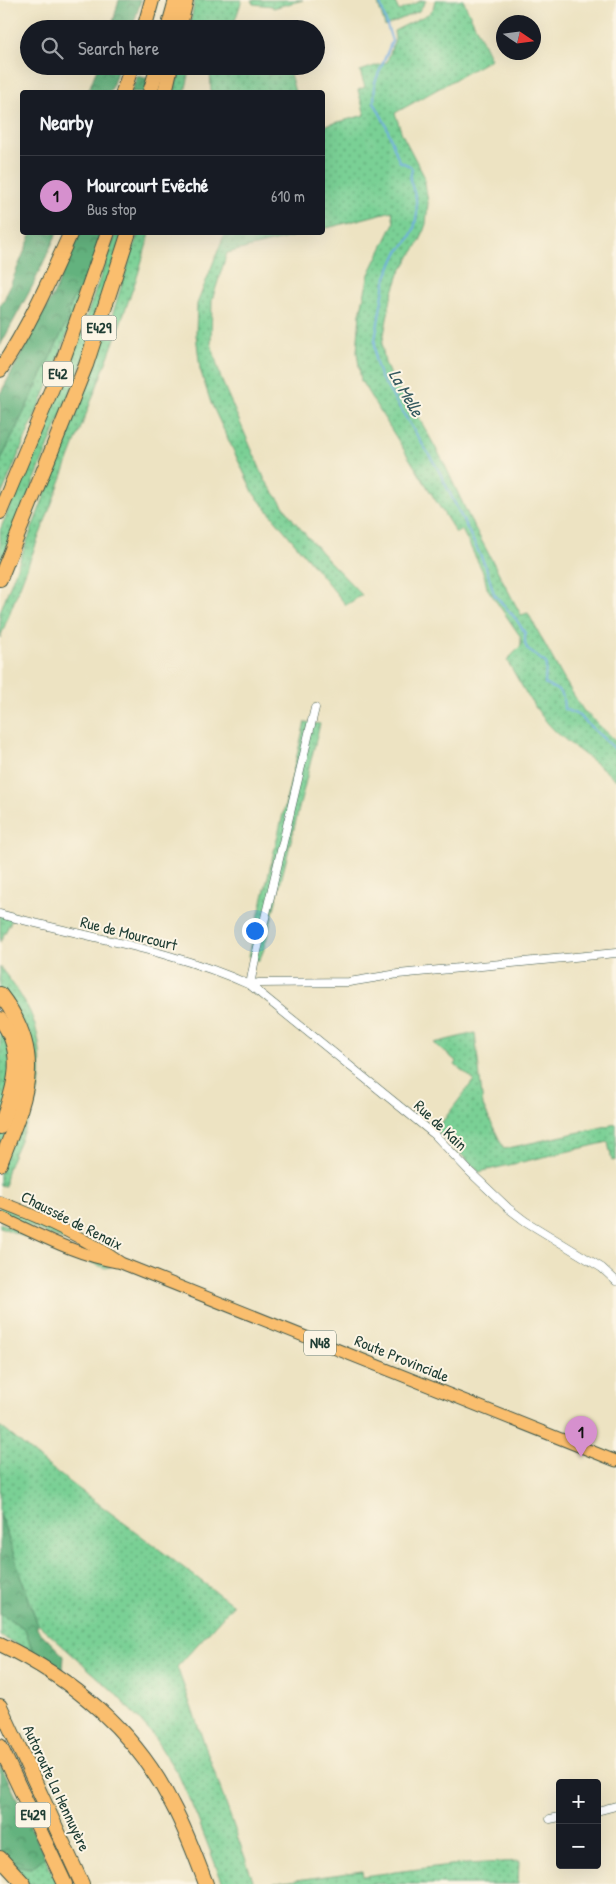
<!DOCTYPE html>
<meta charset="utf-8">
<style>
:root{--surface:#171b24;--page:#20242c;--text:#f1f3f6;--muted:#9ea1a6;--line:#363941;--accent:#d690ce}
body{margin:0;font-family:"Patrick Hand",sans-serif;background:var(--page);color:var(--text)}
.controls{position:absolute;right:15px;bottom:15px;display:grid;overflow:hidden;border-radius:5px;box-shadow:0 5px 20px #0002}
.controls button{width:45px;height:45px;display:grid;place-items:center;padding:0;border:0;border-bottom:1px solid var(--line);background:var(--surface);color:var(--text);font:25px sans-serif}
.compass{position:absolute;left:496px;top:15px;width:45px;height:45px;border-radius:50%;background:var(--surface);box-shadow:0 5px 20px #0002;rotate:103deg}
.you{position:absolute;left:254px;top:930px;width:18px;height:18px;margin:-12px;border:4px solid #fff;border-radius:50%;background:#1a73e8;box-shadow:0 0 0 8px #1a73e833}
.badge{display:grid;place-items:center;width:32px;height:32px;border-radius:50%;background:var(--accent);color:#111;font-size:16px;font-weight:700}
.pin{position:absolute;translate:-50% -41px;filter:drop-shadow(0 1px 2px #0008)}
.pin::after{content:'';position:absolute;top:26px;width:18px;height:15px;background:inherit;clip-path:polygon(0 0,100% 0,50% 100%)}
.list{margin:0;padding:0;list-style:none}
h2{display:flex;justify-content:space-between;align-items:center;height:65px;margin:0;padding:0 20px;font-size:21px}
h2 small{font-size:16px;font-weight:400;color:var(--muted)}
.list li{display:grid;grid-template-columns:32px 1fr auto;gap:15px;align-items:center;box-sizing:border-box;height:80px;padding:0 20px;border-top:1px solid var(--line)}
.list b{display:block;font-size:19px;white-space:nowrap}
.list p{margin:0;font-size:16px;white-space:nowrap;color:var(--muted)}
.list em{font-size:16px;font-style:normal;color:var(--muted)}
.icon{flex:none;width:28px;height:28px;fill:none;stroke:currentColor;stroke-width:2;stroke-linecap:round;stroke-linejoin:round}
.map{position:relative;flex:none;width:616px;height:1884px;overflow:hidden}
.search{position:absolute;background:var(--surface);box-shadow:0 5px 20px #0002;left:20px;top:20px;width:305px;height:55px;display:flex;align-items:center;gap:12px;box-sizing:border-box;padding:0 18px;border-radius:28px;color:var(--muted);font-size:19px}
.panel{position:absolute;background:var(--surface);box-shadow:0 5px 20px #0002;left:20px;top:90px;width:305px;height:145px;border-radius:5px}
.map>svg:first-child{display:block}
</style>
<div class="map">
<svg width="616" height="1884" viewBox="0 0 616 1884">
<defs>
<pattern id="grass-dots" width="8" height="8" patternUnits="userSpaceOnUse" patternTransform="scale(1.25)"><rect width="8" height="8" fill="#7ad095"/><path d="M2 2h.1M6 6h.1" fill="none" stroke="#63aa7a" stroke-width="1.8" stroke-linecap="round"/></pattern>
<pattern id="forest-crowns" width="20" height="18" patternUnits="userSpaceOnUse" patternTransform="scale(1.25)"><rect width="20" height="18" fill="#63b27e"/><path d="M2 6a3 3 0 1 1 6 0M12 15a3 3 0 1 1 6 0" fill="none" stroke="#519268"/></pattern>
</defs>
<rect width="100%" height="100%" fill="#fcf5e5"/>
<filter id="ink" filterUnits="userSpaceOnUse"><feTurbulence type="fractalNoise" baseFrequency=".02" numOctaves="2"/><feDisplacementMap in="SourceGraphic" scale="10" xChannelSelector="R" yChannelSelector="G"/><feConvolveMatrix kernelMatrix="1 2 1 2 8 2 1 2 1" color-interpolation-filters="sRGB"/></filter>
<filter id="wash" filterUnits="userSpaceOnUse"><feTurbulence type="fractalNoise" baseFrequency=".0096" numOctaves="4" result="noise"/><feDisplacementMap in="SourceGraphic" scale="20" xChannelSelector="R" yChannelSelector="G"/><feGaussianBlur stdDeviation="1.12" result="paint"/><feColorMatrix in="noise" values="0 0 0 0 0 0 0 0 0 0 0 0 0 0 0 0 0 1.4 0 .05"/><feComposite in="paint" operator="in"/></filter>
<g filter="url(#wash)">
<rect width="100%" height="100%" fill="#ede3c2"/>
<!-- grass -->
<g fill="url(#grass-dots)" stroke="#4c8664">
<path d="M195,0H242L234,23V29H189Z"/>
<path d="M251,0H303L273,8L272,6L253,4Z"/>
<path d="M377,0H394L399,11L422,0L426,1L419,11L385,26Z"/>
<path d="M435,0H463L491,59L395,113L402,134L424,176L428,203L426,224L420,241L399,274L391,298L382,345L385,363L392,380L419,418L443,461L469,517L521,615L528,613L562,676L583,710L616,741V780C597,762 574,749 555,731C535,711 521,685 507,660L521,646L520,636L487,588L484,574L462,530L456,533L361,381L357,352L360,314L369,274L394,223L392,211L323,229V126L365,115L358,90L365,87L360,71L387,62L395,39L394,31L428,14L433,9Z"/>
<path d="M180,66H191L185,92H174Z"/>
<path d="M210,66H266L268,75L289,70L295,92H211Z"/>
<path d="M116,233H124L83,361L0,565V530L59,394Z"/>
<path d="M138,233H150L138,274L110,352L0,638V612L106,335Z"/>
<path d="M225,233H307L227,253L212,300L211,343L221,379L265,480L294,521L327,559L362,595L346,605L254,494L211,403L200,369L196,334L197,304Z"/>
<path d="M85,285L52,376L0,498V462L67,322L72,300Z"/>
<path d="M305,722L320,724L264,949L259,961L249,956Z"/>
<path d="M0,911L15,914L0,942Z"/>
<path d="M0,967C11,981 22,996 30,1012C42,1039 44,1075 35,1103C31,1114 26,1125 22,1135C16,1151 4,1170 5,1186L0,1185Z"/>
<path d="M475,1033L483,1106L504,1149L616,1124V1160L612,1161L608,1142L479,1172L436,1130L474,1080L455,1065L457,1062L434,1043Z"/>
<path d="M0,1206L32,1219L113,1260L0,1215Z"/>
<path d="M0,1223L111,1267L105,1268L0,1227Z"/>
<path d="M0,1426L47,1465L233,1605L177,1667L253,1880L251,1884H223L197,1817L179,1776L152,1734L113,1691L37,1623L0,1514Z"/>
<path d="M0,1613L25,1629L33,1652L0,1636Z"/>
<path d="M45,1857L57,1884H29L13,1865L31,1868Z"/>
<path d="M519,1861L518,1884H268L362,1871L363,1876L450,1865Z"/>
</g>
<!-- forest -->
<g fill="url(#forest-crowns)" stroke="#417859">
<path d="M119,0H141L132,29H111Z"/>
<path d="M98,66H119L110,92H88Z"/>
<path d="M137,76L149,79L145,92H131Z"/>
<path d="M32,233H57L33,285L0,346V305L4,300Z"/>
<path d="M79,233H103L85,285L72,300L67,322L0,462V394L56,289Z"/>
<path d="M0,1514L37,1623V1629L64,1656L63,1670L33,1652L25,1629L0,1613Z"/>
<path d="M0,1763L45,1857L31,1868L13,1865L0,1852Z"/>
</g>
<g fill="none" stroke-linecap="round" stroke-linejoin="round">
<!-- stream -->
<path stroke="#6fade1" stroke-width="2" d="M379,0L392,41L375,82L374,102L386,125L399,161L410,166L412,169L410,180L416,198L417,214L414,229L408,241L397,253L386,277L375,340V359L380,376L438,469L486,567L494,594L516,619L525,633V644L528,650L546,663L545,684C563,693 563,690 564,709L578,715L616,750"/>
</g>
</g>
<g filter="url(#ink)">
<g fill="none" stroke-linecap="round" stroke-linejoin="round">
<!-- minor casing -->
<g stroke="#3e5649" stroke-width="9">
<g id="minor">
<path d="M0,914C83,937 171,949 250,985L435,1135L469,1171L508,1208L525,1221L602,1268L616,1281"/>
<path d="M250,985L259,983L349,982L398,974L616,953"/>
<path d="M250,985L254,964L315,708"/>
<path d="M597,1811L616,1806"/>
<path d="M550,1819L560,1817"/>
</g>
</g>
<!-- primary casing -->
<g stroke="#3e5649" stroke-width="13">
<g id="primary">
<path d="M0,1202C42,1218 84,1237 121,1263L616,1461"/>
<path d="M0,1217C38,1234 76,1255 117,1262"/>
</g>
</g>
<!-- motorway casing -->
<g stroke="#3e5649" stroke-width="16">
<g id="motorway">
<path d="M144,29L152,0"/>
<path d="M168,29L176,0"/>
<path d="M179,29L186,0"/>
<path d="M123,92L132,66"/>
<path d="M150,92L158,66"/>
<path d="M165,92L171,66"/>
<path d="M0,370C29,327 50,279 71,232"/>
<path d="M0,512L58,374L108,232"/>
<path d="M0,579L86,365L129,232"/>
<path d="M0,994C48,1056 25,1099 0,1164"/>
<path d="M0,1019C27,1053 14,1090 0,1127"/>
<path d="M0,1644C72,1678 136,1732 172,1804C186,1830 196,1857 206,1884"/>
<path d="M0,1706L82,1884"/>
<path d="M0,1746L65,1884"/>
<path d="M0,1858L24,1884"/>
</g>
</g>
<!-- minor -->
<use href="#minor" stroke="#fff" stroke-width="8"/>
<!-- primary -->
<use href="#primary" stroke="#fabe6e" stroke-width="11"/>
<!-- motorway -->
<use href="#motorway" stroke="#fabe6e" stroke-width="14"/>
</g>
</g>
<g text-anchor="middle" stroke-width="4" stroke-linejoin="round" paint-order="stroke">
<!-- shield labels -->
<g fill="#fcf5e5" stroke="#617469" stroke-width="1">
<rect x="81.5" y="315.5" width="35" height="25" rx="4"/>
<rect x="43" y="361.5" width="30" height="25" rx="4"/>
<rect x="304" y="1330.5" width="32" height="25" rx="4"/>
<rect x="15.5" y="1802.5" width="35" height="25" rx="4"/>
</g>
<g font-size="15" font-weight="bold" fill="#1f3d34">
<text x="99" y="333">E429</text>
<text x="58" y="379">E42</text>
<text x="320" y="1348">N48</text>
<text x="33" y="1820">E429</text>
</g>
<!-- street labels -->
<g font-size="16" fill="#1f3d34" stroke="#fcf5e5">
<text transform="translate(129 933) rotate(14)" y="6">Rue de Mourcourt</text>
<text transform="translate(441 1125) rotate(43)" y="6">Rue de Kain</text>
<text transform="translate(72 1220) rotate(27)" y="6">Chaussée de Renaix</text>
<text transform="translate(402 1358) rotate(22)" y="6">Route Provinciale</text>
<text transform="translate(57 1788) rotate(65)" y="6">Autoroute La Hennuyère</text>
</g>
<!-- water labels -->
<g font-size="18" font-style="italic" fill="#33595f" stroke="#fcf5e5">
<text transform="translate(406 393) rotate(60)" y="6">La Melle</text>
</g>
</g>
</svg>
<div class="controls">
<button>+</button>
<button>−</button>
</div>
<svg class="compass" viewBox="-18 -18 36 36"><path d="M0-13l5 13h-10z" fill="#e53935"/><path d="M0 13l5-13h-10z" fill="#9ea1a6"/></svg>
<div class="you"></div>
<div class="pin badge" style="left:581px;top:1457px">1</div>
<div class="search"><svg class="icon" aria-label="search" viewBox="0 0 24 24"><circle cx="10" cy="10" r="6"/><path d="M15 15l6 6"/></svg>Search here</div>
<section class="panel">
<h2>Nearby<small></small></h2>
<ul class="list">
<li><span class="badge">1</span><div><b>Mourcourt Evêché</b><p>Bus stop</p></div><em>610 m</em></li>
</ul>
</section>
</div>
